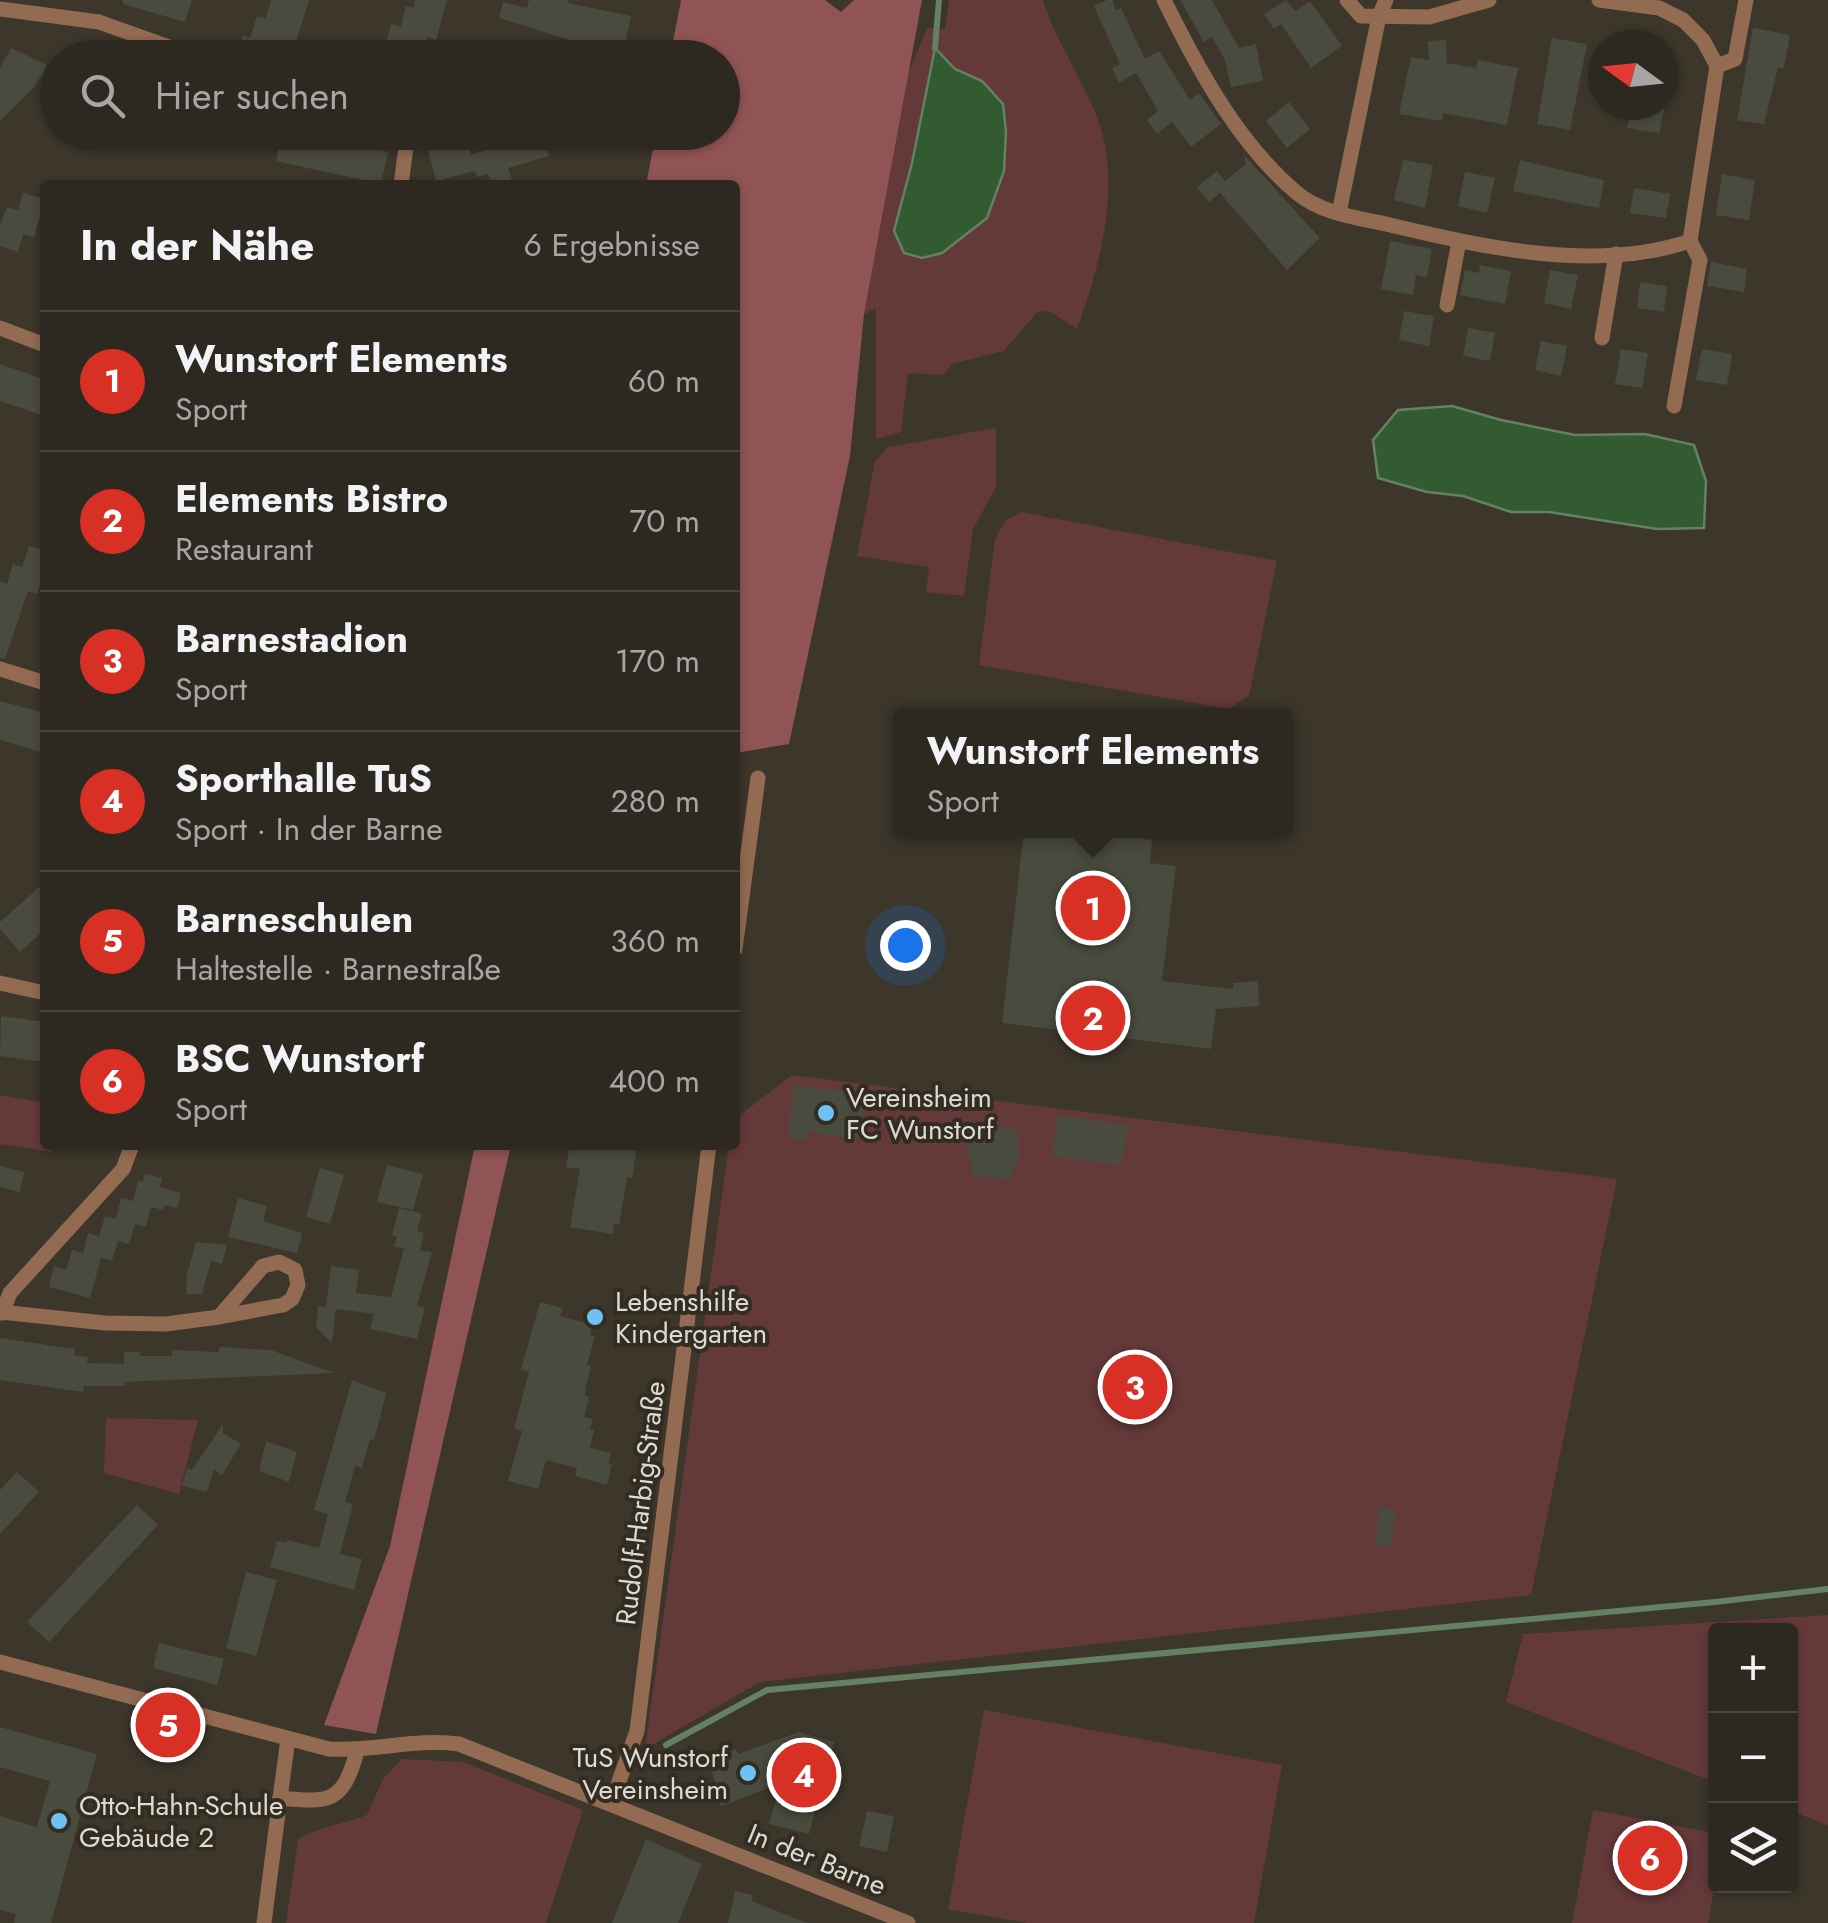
<!DOCTYPE html>
<html lang="de">
<meta charset="utf-8">
<style>
:root{--surface:#2d2820;--page:#39342d;--text:#f1f3f6;--muted:#a7a6a5;--line:#48443e;--accent:#d93025}
body{margin:0;font-family:Jost,sans-serif;background:var(--page);color:var(--text)}
.controls{position:absolute;right:30px;bottom:30px;display:grid;overflow:hidden;border-radius:10px;box-shadow:0 2px 8px #0004}
.controls button{width:90px;height:90px;display:grid;place-items:center;padding:0;border:0;border-bottom:2px solid var(--line);background:var(--surface);color:var(--text);font:50px sans-serif}
.compass{position:absolute;left:1588px;top:30px;width:90px;height:90px;border-radius:50%;background:var(--surface);box-shadow:0 2px 8px #0004;rotate:285deg}
.you{position:absolute;left:905px;top:945px;width:35px;height:35px;margin:-25px;border:8px solid #fff;border-radius:50%;background:#1a73e8;box-shadow:0 0 0 15px #1a73e833}
.badge{display:grid;place-items:center;width:65px;height:65px;border-radius:50%;background:var(--accent);color:#fff;font-size:32px;font-weight:700}
.pin{position:absolute;translate:-50% -50%;border:5px solid #fff;box-shadow:0 2px 10px #0006}
.popup{position:absolute;left:893px;top:708px;width:400px;height:130px;box-sizing:border-box;display:grid;place-content:center;border-radius:10px;background:var(--surface);filter:drop-shadow(0 2px 8px #0005);font-size:32px;white-space:nowrap;color:var(--muted)}
.popup b{font-size:38px;color:var(--text)}
.popup::after{content:'';position:absolute;left:50%;top:100%;margin-left:-20px;border:20px solid transparent;border-top-color:var(--surface)}
.list{margin:0;padding:0;list-style:none}
h2{display:flex;justify-content:space-between;align-items:center;height:130px;margin:0;padding:0 40px;font-size:42px}
h2 small{font-size:32px;font-weight:400;color:var(--muted)}
.list li{display:grid;grid-template-columns:65px 1fr auto;gap:30px;align-items:center;box-sizing:border-box;height:140px;padding:0 40px;border-top:2px solid var(--line)}
.list b{display:block;font-size:38px;white-space:nowrap}
.list p{margin:0;font-size:32px;white-space:nowrap;color:var(--muted)}
.list em{font-size:32px;font-style:normal;color:var(--muted)}
.icon{flex:none;width:55px;height:55px;fill:none;stroke:currentColor;stroke-width:2;stroke-linecap:round;stroke-linejoin:round}
.map{position:relative;flex:none;width:1828px;height:1923px;overflow:hidden}
.search{position:absolute;background:var(--surface);box-shadow:0 2px 8px #0004;left:40px;top:40px;width:700px;height:110px;display:flex;align-items:center;gap:25px;box-sizing:border-box;padding:0 35px;border-radius:55px;color:var(--muted);font-size:38px}
.panel{position:absolute;background:var(--surface);box-shadow:0 2px 8px #0004;left:40px;top:180px;width:700px;height:970px;border-radius:10px}
.map>svg:first-child{display:block}
</style>
<div class="map">
<svg width="1828" height="1923" viewBox="0 0 1828 1923">
<rect width="100%" height="100%" fill="#3c362b"/>
<!-- green -->
<g fill="#643939">
<path d="M949,0H1043C1056,44 1086,82 1100,126C1121,191 1099,268 1077,329L1049,311L1037,312L1004,351L952,364L943,375L908,373L901,432L876,439V308L864,314L905,81L927,28L945,29Z"/>
<path d="M996,428V487L973,529L964,596L926,592L929,567L857,556L875,461L888,447Z"/>
<path d="M1021,512L1277,561L1249,696L1228,709L979,665L995,539L1005,521Z"/>
<path d="M792,1075L1617,1179L1531,1595L760,1682L645,1749L729,1145H735V1119Z"/>
<path d="M0,1095L45,1103V1145H53L52,1152L0,1144Z"/>
<path d="M106,1418L198,1420L179,1494L104,1473Z"/>
<path d="M1828,1615V1825L1791,1811L1790,1630H1716L1715,1782L1506,1702L1523,1634Z"/>
<path d="M984,1710L1282,1765L1254,1923H1027L948,1909Z"/>
<path d="M402,1759L463,1762L583,1810L546,1923H286L298,1840C308,1830 350,1822 367,1815L383,1779Z"/>
<path d="M1593,1810L1715,1833V1883L1708,1923H1572Z"/>
</g>
<!-- forest -->
<g fill="#915454">
<path d="M681,0H825L841,12L854,0H922L864,314L850,456L789,744L735,753V185H646L656,133L722,132V58L670,57Z"/>
<path d="M475,1145H511L376,1734L324,1725L390,1546Z"/>
</g>
<!-- water -->
<g fill="#325b32" stroke="#668162" stroke-width="2.5">
<path d="M935,48L955,69L982,81L1003,104L1006,132L1004,171L987,218L942,253L922,258L904,253L894,231L912,163Z"/>
<path d="M1452,406L1501,420L1575,435L1645,434L1694,445L1706,481L1704,528L1657,529L1549,512H1511L1463,496L1427,492L1378,478L1373,440L1398,410Z"/>
</g>
<g fill="none" stroke-linecap="round" stroke-linejoin="round">
<!-- stream -->
<g stroke="#668162" stroke-width="6">
<path d="M935,48L939,0"/>
<path d="M666,1745L767,1690L1715,1602L1828,1589"/>
</g>
</g>
<!-- building -->
<g fill="#4a4b3f">
<path d="M123,0H192L185,22L123,4Z"/>
<path d="M271,0H309L291,58H264L239,50L243,35L250,38L257,16L266,18Z"/>
<path d="M415,0H447L436,40L427,37L421,57L410,54L409,58H382L391,24L401,27L406,6L414,8Z"/>
<path d="M529,0H568V3L631,16L622,58H595L596,48L499,18L503,2L527,8Z"/>
<path d="M1107,0H1112L1116,10L1121,8L1145,59L1159,51L1190,100L1199,93L1221,124L1191,147L1172,122L1157,134L1147,120L1158,111L1136,73L1119,83L1112,68L1120,64L1094,6Z"/>
<path d="M1180,0H1212L1239,48L1256,44L1263,81L1231,87L1225,60L1212,37L1204,42Z"/>
<path d="M1286,0L1295,11L1310,1L1342,46L1311,68L1281,24L1274,29L1264,14Z"/>
<path d="M1753,28L1790,35L1784,68L1778,67L1764,124L1737,120Z"/>
<path d="M1552,38L1587,44L1570,130L1537,124Z"/>
<path d="M1446,40L1447,63L1476,68L1478,60L1518,68L1507,125L1443,113L1442,121L1399,114L1411,57L1429,60L1428,41Z"/>
<path d="M11,48L47,65L35,86L0,121V68Z"/>
<path d="M1289,102L1310,129L1287,148L1266,121Z"/>
<path d="M1632,105H1665L1659,133L1627,128Z"/>
<path d="M282,132H301L388,152L381,184L276,161Z"/>
<path d="M497,132H542L549,156L508,168L512,179L493,185L488,174L478,177L475,171L436,181L427,146L466,136L471,155L501,145Z"/>
<path d="M1244,155L1320,238L1287,270L1220,193L1209,202L1197,187L1217,171L1225,181L1246,164Z"/>
<path d="M1403,160L1433,165L1425,208L1394,200Z"/>
<path d="M1520,160L1604,180L1599,208L1513,191Z"/>
<path d="M1465,172L1495,178L1487,213L1458,206Z"/>
<path d="M1722,174L1755,180L1749,220L1716,215Z"/>
<path d="M1634,188L1670,194L1666,218L1630,213Z"/>
<path d="M23,193L45,199V220L39,219L34,237L23,234L18,252L0,246V225L7,207L18,210Z"/>
<path d="M1390,241L1432,249L1427,277L1416,275L1413,295L1381,289Z"/>
<path d="M1711,262L1747,269L1744,292L1707,286Z"/>
<path d="M1480,265L1511,271L1505,304L1460,295L1465,270L1479,273Z"/>
<path d="M1550,270L1578,275L1571,309L1544,303Z"/>
<path d="M1640,282L1667,286L1664,312L1637,308Z"/>
<path d="M1404,311L1434,316L1429,346L1399,340Z"/>
<path d="M1468,328L1495,333L1490,361L1463,356Z"/>
<path d="M1541,341L1567,346L1561,376L1535,370Z"/>
<path d="M1621,349L1648,353L1642,388L1615,384Z"/>
<path d="M1702,349L1732,354L1727,385L1696,380Z"/>
<path d="M0,364L45,380V416L0,401Z"/>
<path d="M29,546L45,551V571L37,594L28,591L5,659L0,658V581L7,584L13,564L22,567Z"/>
<path d="M0,701L45,713V753L0,740Z"/>
<path d="M1024,830H1137L1136,838L1152,840L1150,863L1176,866L1162,981L1233,989V983L1258,981L1259,1006L1216,1009L1211,1049L1002,1023Z"/>
<path d="M45,882V929L20,952L0,929V922Z"/>
<path d="M1,1016L45,1022V1062L0,1056Z"/>
<path d="M794,1085L865,1094L860,1139L808,1132L807,1140L787,1137Z"/>
<path d="M1058,1115L1128,1125L1121,1166L1052,1156Z"/>
<path d="M975,1123L1018,1129V1165H1013L1011,1180L970,1175L972,1159H967Z"/>
<path d="M570,1145H637L632,1178L627,1177L619,1225L614,1224L613,1234L570,1227L580,1169L566,1167Z"/>
<path d="M387,1165L423,1174L413,1210L377,1202Z"/>
<path d="M0,1166L24,1172L20,1192L0,1187Z"/>
<path d="M320,1168L344,1175L330,1224L306,1217Z"/>
<path d="M145,1174L162,1178L160,1187L181,1193L177,1208L164,1205L163,1210L151,1207L146,1227L135,1224L129,1244L118,1241L112,1260L101,1258L90,1298L49,1287L54,1266L66,1270L72,1250L83,1253L88,1233L99,1236L105,1216L116,1219L121,1198L133,1201L138,1181L143,1182Z"/>
<path d="M238,1198L267,1206L263,1221L302,1233L297,1253L228,1237Z"/>
<path d="M399,1208L422,1214L417,1231L424,1233L420,1251L432,1252L417,1306L425,1308L417,1339L370,1329L374,1314L336,1309L332,1343L316,1327L318,1306L326,1307L331,1266L359,1270L356,1293L391,1297L404,1248L394,1247L397,1237L392,1235Z"/>
<path d="M196,1242L227,1245L222,1264L211,1261L202,1294H186L187,1275Z"/>
<path d="M540,1302L563,1308L560,1316L593,1325L590,1335L595,1336L587,1365L591,1366L586,1386L585,1396L589,1397L584,1417L593,1419L590,1429L594,1430L590,1448L611,1453L608,1463L612,1464L607,1485L575,1476L577,1468L546,1460L538,1489L508,1481L522,1431L514,1429L529,1372L521,1370Z"/>
<path d="M0,1338L75,1349L74,1355L88,1357L87,1363L124,1364V1352H141L140,1356H172V1350L219,1352V1347L271,1350L334,1373L125,1382V1386H84L83,1392L0,1380Z"/>
<path d="M352,1380L386,1393L374,1440L370,1439L362,1468L355,1466L345,1502L353,1504L340,1554L362,1559L354,1590L270,1567L277,1541L286,1543L287,1540L319,1548L328,1514L314,1510Z"/>
<path d="M223,1424V1433L241,1444L222,1475L214,1469L207,1492L182,1486L187,1468L192,1470Z"/>
<path d="M266,1441L297,1452L289,1482L259,1471Z"/>
<path d="M17,1472L39,1492L0,1534V1490Z"/>
<path d="M137,1505L158,1525L49,1642L27,1622Z"/>
<path d="M1380,1507L1396,1509L1390,1547L1374,1545Z"/>
<path d="M246,1572L277,1580L256,1656L226,1648Z"/>
<path d="M159,1643L224,1659L217,1685L153,1668Z"/>
<path d="M0,1727L97,1754L51,1923H14L16,1914L0,1910V1816L37,1827L50,1781L0,1767Z"/>
<path d="M799,1732L834,1742L809,1834L769,1824L781,1783L721,1806L709,1760L736,1749L738,1754Z"/>
<path d="M867,1811L894,1816L887,1852L859,1846Z"/>
<path d="M646,1839L702,1864L678,1923H612Z"/>
<path d="M735,1891L753,1895L752,1901L807,1923H728Z"/>
</g>
<g fill="none" stroke-linecap="round" stroke-linejoin="round">
<!-- street -->
<g stroke="#936a52" stroke-width="15">
<path d="M1164,0C1197,67 1238,144 1297,193C1322,214 1359,218 1390,225C1483,247 1596,273 1690,241L1717,66L1703,40L1683,20L1659,8L1599,0"/>
<path d="M1347,0L1361,16L1429,17L1489,0"/>
<path d="M0,9L99,22L200,58"/>
<path d="M500,58L518,53L527,58"/>
<path d="M1717,66L1735,59L1746,0"/>
<path d="M401,185L408,132"/>
<path d="M1339,213L1379,16L1386,0"/>
<path d="M1447,305L1459,241"/>
<path d="M0,328L45,345"/>
<path d="M1602,338L1616,254"/>
<path d="M1674,406L1700,260L1690,241"/>
<path d="M0,669L45,683"/>
<path d="M735,949L758,778"/>
<path d="M0,983L45,993"/>
<path d="M0,1312L105,1323L166,1324L219,1317L283,1305L292,1299L298,1285L295,1270L279,1262L263,1266L219,1317"/>
<path d="M2,1313L10,1293L123,1169L132,1145"/>
<path d="M0,1662L329,1749C373,1752 414,1738 459,1744L908,1923"/>
<path d="M288,1739L280,1798C330,1803 343,1803 357,1751"/>
<path d="M611,1804L637,1731L709,1145"/>
<path d="M264,1923L280,1798"/>
</g>
</g>
<!-- markers -->
<g fill="#6ec2f3" stroke="#322c21" stroke-width="4">
<circle cx="826" cy="1113" r="10"/>
<circle cx="595" cy="1317" r="10"/>
<circle cx="748" cy="1773" r="10"/>
<circle cx="59" cy="1821" r="10"/>
</g>
<g text-anchor="middle" stroke-width="8" stroke-linejoin="round" paint-order="stroke">
<!-- poi labels -->
<g font-size="28" fill="#dedad3" stroke="#322c21" text-anchor="start">
<text x="846" y="1107">Vereinsheim<tspan x="846" dy="32">FC Wunstorf</tspan></text>
<text x="615" y="1311">Lebenshilfe<tspan x="615" dy="32">Kindergarten</tspan></text>
<text x="728" y="1767" text-anchor="end">TuS Wunstorf<tspan x="728" dy="32">Vereinsheim</tspan></text>
<text x="79" y="1815">Otto-Hahn-Schule<tspan x="79" dy="32">Gebäude 2</tspan></text>
</g>
<!-- street labels -->
<g font-size="28" fill="#dedad3" stroke="#322c21">
<text transform="translate(640 1503) rotate(-83)" y="10">Rudolf-Harbig-Straße</text>
<text transform="translate(817 1859) rotate(22)" y="10">In der Barne</text>
</g>
</g>
</svg>
<div class="controls">
<button>+</button>
<button>−</button>
<button><svg class="icon" aria-label="layers" viewBox="0 0 24 24"><path d="M12 4l9 5-9 5-9-5zM3 14l9 5 9-5"/></svg></button>
</div>
<svg class="compass" viewBox="-18 -18 36 36"><path d="M0-13l5 13h-10z" fill="#e53935"/><path d="M0 13l5-13h-10z" fill="#a7a6a5"/></svg>
<div class="you"></div>
<div class="pin badge" style="left:1093px;top:908px">1</div>
<div class="popup"><b>Wunstorf Elements</b>Sport</div>
<div class="pin badge" style="left:1093px;top:1018px">2</div>
<div class="pin badge" style="left:1135px;top:1387px">3</div>
<div class="pin badge" style="left:804px;top:1775px">4</div>
<div class="pin badge" style="left:168px;top:1725px">5</div>
<div class="pin badge" style="left:1650px;top:1858px">6</div>
<div class="search"><svg class="icon" aria-label="search" viewBox="0 0 24 24"><circle cx="10" cy="10" r="6"/><path d="M15 15l6 6"/></svg>Hier suchen</div>
<section class="panel">
<h2>In der Nähe<small>6 Ergebnisse</small></h2>
<ul class="list">
<li><span class="badge">1</span><div><b>Wunstorf Elements</b><p>Sport</p></div><em>60 m</em></li>
<li><span class="badge">2</span><div><b>Elements Bistro</b><p>Restaurant</p></div><em>70 m</em></li>
<li><span class="badge">3</span><div><b>Barnestadion</b><p>Sport</p></div><em>170 m</em></li>
<li><span class="badge">4</span><div><b>Sporthalle TuS</b><p>Sport · In der Barne</p></div><em>280 m</em></li>
<li><span class="badge">5</span><div><b>Barneschulen</b><p>Haltestelle · Barnestraße</p></div><em>360 m</em></li>
<li><span class="badge">6</span><div><b>BSC Wunstorf</b><p>Sport</p></div><em>400 m</em></li>
</ul>
</section>
</div>
